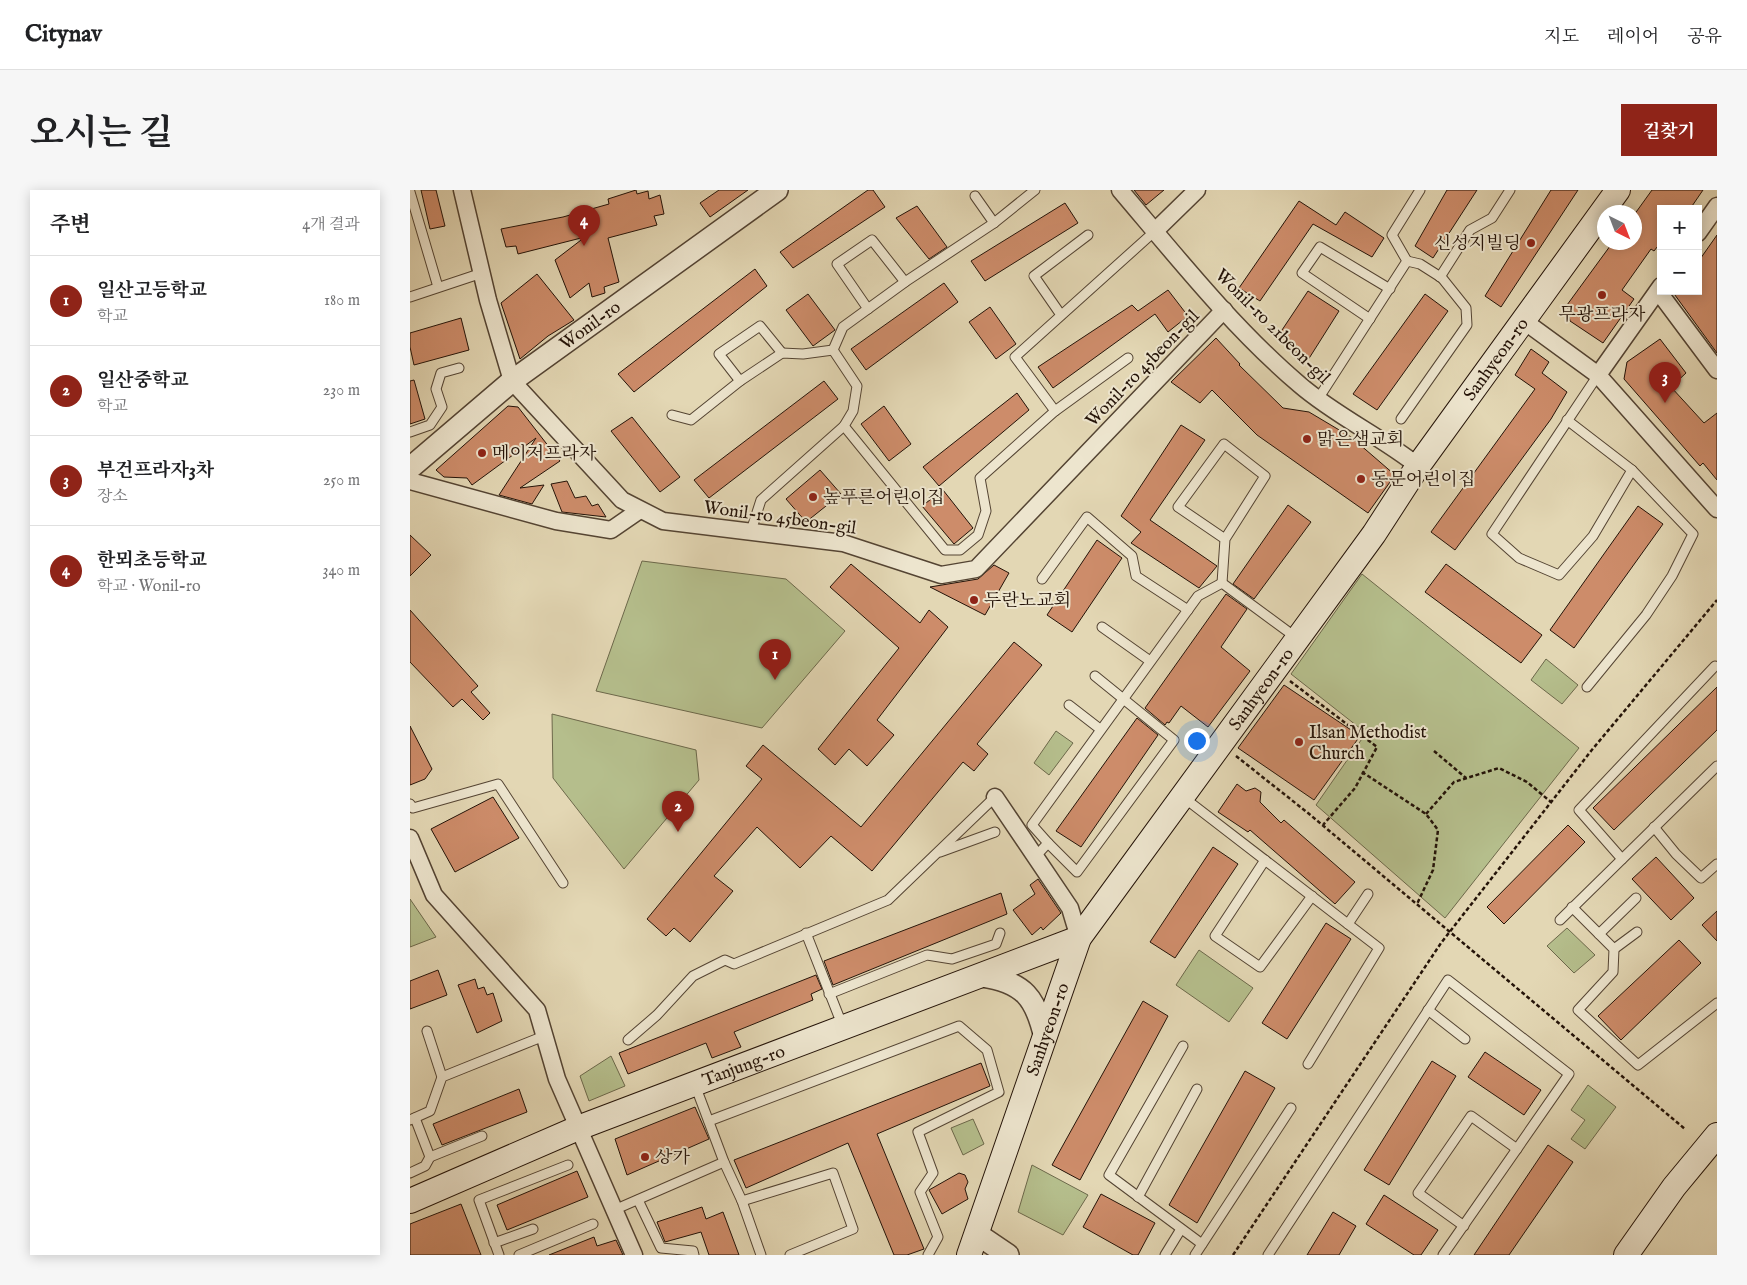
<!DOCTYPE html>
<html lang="ko">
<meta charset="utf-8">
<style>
:root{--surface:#fff;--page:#f6f6f6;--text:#202124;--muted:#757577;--line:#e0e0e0;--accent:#8f2418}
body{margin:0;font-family:"IM FELL English","Noto Serif KR",serif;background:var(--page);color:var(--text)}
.controls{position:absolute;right:15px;top:15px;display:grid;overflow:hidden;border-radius:0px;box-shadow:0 2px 12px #0003}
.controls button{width:45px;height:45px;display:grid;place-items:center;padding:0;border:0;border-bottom:1px solid var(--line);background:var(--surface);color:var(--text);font:25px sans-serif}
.compass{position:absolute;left:1187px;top:15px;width:45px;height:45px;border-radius:50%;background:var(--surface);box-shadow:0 2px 12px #0003;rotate:138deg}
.you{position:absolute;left:786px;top:550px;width:18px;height:18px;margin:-12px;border:4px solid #fff;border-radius:50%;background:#1a73e8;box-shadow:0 0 0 8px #1a73e833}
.badge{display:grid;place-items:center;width:32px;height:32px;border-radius:50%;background:var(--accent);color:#fff;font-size:16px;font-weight:700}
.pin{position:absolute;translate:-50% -41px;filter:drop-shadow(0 1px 2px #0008)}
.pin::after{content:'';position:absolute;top:26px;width:18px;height:15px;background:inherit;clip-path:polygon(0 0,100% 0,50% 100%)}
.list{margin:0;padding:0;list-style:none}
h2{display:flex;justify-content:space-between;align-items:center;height:65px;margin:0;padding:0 20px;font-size:21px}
h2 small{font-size:16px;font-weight:400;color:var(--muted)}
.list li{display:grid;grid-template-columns:32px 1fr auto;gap:15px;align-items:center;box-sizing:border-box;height:90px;padding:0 20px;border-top:1px solid var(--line)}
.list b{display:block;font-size:19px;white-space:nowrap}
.list p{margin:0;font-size:16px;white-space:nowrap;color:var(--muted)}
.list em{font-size:16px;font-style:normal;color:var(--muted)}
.map{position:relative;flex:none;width:1307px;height:1065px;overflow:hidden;border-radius:0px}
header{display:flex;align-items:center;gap:30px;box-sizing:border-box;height:70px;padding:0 25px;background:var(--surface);border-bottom:1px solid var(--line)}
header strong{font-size:24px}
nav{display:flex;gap:28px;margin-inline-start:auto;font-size:18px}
.intro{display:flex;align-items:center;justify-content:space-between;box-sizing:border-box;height:120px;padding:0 30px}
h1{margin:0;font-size:35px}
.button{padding:12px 22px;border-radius:0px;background:var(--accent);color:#fff;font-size:18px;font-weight:700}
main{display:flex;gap:30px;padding:0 30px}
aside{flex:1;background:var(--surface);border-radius:0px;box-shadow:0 2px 12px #0003}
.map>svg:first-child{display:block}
</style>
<header>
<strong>Citynav</strong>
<nav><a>지도</a><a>레이어</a><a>공유</a></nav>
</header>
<div class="intro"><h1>오시는 길</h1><a class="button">길찾기</a></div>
<main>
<aside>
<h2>주변<small>4개 결과</small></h2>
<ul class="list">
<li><span class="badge">1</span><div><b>일산고등학교</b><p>학교</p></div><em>180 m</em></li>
<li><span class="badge">2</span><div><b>일산중학교</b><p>학교</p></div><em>230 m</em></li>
<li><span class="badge">3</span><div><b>부건프라자3차</b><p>장소</p></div><em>250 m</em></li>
<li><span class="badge">4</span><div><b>한뫼초등학교</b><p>학교 · Wonil-ro</p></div><em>340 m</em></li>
</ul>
</aside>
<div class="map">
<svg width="1307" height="1065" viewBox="0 0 1307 1065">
<rect width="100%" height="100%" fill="#e3d7b4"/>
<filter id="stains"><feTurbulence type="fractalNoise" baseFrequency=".004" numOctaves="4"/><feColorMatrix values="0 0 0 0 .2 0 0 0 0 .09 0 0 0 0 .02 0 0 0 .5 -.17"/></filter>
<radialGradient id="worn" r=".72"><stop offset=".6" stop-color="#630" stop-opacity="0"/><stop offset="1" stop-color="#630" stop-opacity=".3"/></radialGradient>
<!-- green -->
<g fill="#b5be8c" stroke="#6c684a">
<path d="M232,371L376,389L435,441L352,538L186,501Z"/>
<path d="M952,384L1169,558L1035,728L906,615L956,543L881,484Z"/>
<path d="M1136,469L1168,495L1152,514L1121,490Z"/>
<path d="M142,524L286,560L289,590L214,679L143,588Z"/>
<path d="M646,541L663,553L639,585L624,573Z"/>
<path d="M0,709L26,747L0,757Z"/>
<path d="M1157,738L1185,765L1164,783L1137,756Z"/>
<path d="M789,760L843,798L819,832L766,795Z"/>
<path d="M201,866L215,896L179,911L170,886Z"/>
<path d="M1178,895L1206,917L1175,959L1161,949L1175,930L1161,920Z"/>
<path d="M563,929L574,954L553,965L541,938Z"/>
<path d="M622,975L678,1005L653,1045L608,1022Z"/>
</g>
<!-- building -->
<g fill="#cd8c6a" stroke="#241308">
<path d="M11,0H26L35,36L20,39Z"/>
<path d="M226,0L227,4L238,1L239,9L250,5L254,24L244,26L247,35L198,48L209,92L194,97L195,103L182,107L179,93L160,108L145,70L175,47L108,64L106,56L96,57L91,39L153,27L199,14L198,9Z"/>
<path d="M309,0H338L300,27L290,13Z"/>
<path d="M458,0H463L475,17L383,78L370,62Z"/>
<path d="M724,0H754L736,15Z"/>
<path d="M1037,0H1067L1023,68L1005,56Z"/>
<path d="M1141,0H1168L1091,117L1075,106Z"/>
<path d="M1242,0H1293L1280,19H1251V52L1244,61L1241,59L1212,100L1224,109L1193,153L1160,131L1157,115L1203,52H1224V25Z"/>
<path d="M889,11L926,35L935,22L974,48L962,67L903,34L850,111L829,98Z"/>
<path d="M655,13L668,33L575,91L561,71Z"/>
<path d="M507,16L537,57L519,69L486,28Z"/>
<path d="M1307,45V163L1262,101H1288V72Z"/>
<path d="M345,79L357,96L224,202L208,184Z"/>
<path d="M127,84L164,130L138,146L110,169L91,113Z"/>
<path d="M534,93L548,112L456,180L441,159Z"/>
<path d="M758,100L778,126L758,142L745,124L643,198L628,177L722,115L728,121Z"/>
<path d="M898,101L929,121L898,170L866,149Z"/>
<path d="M398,104L425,140L403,156L376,120Z"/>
<path d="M1015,104L1038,121L967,220L943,204Z"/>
<path d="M580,117L606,154L586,169L559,132Z"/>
<path d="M51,128L59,160L4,175L0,157V143Z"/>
<path d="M806,148L830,174L829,175L873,218L899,222L941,247L985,285L958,323L847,245L802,200L790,213L761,192Z"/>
<path d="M1250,149L1276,183L1261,197L1294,233L1307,223V290L1293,273L1290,276L1214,189L1217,172Z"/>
<path d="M1121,159L1139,172L1132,183L1157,202L1141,229L1045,360L1021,342L1125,199L1105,185Z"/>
<path d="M4,190L15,229L0,234V191Z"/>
<path d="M414,191L428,209L299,308L284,290Z"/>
<path d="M607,203L619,220L529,296L513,277Z"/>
<path d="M98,216L108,217L150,271L110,298L134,295L122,314L89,305L126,248L62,295L57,288L34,287L26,280Z"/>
<path d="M474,216L501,254L479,271L451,234Z"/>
<path d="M222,227L270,287L250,302L201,241Z"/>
<path d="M771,235L795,250L740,330L807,376L789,398L721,353L731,342L711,326Z"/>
<path d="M410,280L431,304L396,332L376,309Z"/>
<path d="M157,291L165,308L176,306L182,316L188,314L196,327L152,322L141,294Z"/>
<path d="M533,300L563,338L544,354L512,316Z"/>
<path d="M878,315L901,332L844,409L823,394Z"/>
<path d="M1228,316L1253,334L1164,458L1140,440Z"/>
<path d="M0,345L21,365L0,386Z"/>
<path d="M687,350L712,368L662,442L637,425Z"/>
<path d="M441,374L510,433L519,420L538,437L467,530L484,545L457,576L439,559L425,575L408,559L489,458L420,397Z"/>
<path d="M1036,374L1132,445L1111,473L1015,402Z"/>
<path d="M584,375L599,383L575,425L520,397L568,389Z"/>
<path d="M816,404L837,419L811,457L840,481L798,537L771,516L759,533L757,532L755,535L735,518Z"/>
<path d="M0,420L68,496L61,502L80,523L73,530L52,509L43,517L0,472Z"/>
<path d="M604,452L632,475L567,554L578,564L564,581L553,572L462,681L421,646L390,678L347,637L304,686L323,701L280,752L264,738L256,746L237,729L352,589L336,576L353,555L451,637Z"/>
<path d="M874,495L950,546L904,610L828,558Z"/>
<path d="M1307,497V540L1204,640L1183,618Z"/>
<path d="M727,528L748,545L671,657L646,641Z"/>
<path d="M0,536L22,579L15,589L0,595Z"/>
<path d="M827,594L836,601L845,598L851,602L850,612L871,633L874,630L945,692L925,714L840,640L838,642L808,622Z"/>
<path d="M83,607L109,648L45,682L21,639Z"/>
<path d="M1158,635L1175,652L1094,734L1077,717Z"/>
<path d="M803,657L828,674L765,768L740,752Z"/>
<path d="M1246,667L1284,708L1261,730L1222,689Z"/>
<path d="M628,689L651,723L633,740L631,737L622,745L603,720L625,704L620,695Z"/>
<path d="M591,703L597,724L423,795L414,771Z"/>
<path d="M1307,721V751L1292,735Z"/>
<path d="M916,733L941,749L877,849L852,833Z"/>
<path d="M1269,750L1291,773L1211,850L1188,826Z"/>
<path d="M28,780L37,805L0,819V791Z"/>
<path d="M406,785L412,799L401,804L403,810L324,842L331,857L302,868L296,853L218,884L209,863Z"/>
<path d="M65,789L68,799L74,797L77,805L83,803L92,831L67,843L48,795Z"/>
<path d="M733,811L758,826L670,990L642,975Z"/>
<path d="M1075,862L1131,900L1114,925L1058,887Z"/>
<path d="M1022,871L1046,886L979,995L954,980Z"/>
<path d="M571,873L580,896L467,944L514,1059L497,1065H484L438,953L336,998L324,970Z"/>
<path d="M835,881L865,898L787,1033L759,1015Z"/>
<path d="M109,899L117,922L32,955L23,934Z"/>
<path d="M285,917L299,949L217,985L205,949Z"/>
<path d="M1138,955L1163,972L1099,1065H1064Z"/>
<path d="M167,981L178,1007L97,1040L87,1015Z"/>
<path d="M549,983L555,985L558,992L555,999L558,1009L532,1024L519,1000Z"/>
<path d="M691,1004L745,1033L728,1065H723L673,1037Z"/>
<path d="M974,1005L1028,1040L1011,1065H1004L956,1034Z"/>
<path d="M51,1014L71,1065H0V1034Z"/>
<path d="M292,1017L296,1029L313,1022L329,1065H299L291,1042L255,1052L247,1032Z"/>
<path d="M923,1022L946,1036L929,1065H897Z"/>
<path d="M184,1047L187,1056L206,1050L213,1065H139Z"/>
</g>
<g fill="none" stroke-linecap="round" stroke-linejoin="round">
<!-- service casing -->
<g stroke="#544433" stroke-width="11">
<g id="service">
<path d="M0,2L28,97"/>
<path d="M565,6L584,33"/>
<path d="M1030,87L1060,40L1082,28L1100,0"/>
<path d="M0,107L72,83"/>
<path d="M458,119L427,74L462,50L495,92"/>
<path d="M651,125L624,86L678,45"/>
<path d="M960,129L892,83L910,57L980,99"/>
<path d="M423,160L433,137L495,92L584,33L625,0"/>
<path d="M330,191L309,164L350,136L372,163"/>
<path d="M908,209L997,71L982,45L1010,0"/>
<path d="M645,221L605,167L745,41"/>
<path d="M262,225L281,230L330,191L372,163L393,164L423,160"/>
<path d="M991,229L1057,135L1056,118L1032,88L1010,74L997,71"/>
<path d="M1157,230L1222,280"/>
<path d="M434,236L535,360H550L568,345L576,321L570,288L645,221L718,168"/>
<path d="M0,242L20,235L32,217L26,199L31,183L49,178"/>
<path d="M341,341L351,310L434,236L443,221L447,196L423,160"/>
<path d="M632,389L677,327L722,366L726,386L778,420"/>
<path d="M812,393L815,349L855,286L814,254L768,317L815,349"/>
<path d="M692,437L740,471"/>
<path d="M1177,497L1236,425L1262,386L1283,344L1222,280L1183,346L1149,385L1109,368L1082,344L1188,185"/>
<path d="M659,515L690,539"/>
<path d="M773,607L969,758L898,874"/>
<path d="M0,614L3,618L88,594L153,693"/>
<path d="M1244,637L1266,664L1291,688L1307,674"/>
<path d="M638,653L667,682L764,550L685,486"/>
<path d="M530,662L585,642"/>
<path d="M625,667L638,653L622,635L788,406L812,393L888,449"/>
<path d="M1212,669L1169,620L1305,476"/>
<path d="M855,670L805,746L850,777L902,706"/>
<path d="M1162,717L1204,759L1203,782L1168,820L1228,875L1307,813"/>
<path d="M1150,730L1307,576"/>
<path d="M938,734L958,704"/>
<path d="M396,743L433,837"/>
<path d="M1189,744L1226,708"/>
<path d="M1204,759L1227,742"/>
<path d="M419,804L517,765L542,769L586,754L590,743"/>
<path d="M1018,820L1055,849"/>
<path d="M17,841L32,887"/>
<path d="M218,850L247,825L283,786L315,770L324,774L478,710L585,607"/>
<path d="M773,856L699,985L792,1054"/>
<path d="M285,895L314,972L332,1011L351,1065"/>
<path d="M0,930L20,921L32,887L134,846"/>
<path d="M299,931L549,836L577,860L589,902L508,942L523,983L510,1002L528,1047L518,1065"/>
<path d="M20,967L72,946"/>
<path d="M0,983L15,976L20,967L5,928"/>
<path d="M728,1007L787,899"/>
<path d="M228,1010L251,1058L283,1061L284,1065"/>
<path d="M332,1011L423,983L443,1039L380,1065"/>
<path d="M204,1020L314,972"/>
<path d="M1054,1036L1008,1003L1061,926L1107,959"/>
<path d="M84,1053L123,1039"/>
<path d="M89,1065L69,1010L158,975"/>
<path d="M109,1065L183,1034"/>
<path d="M755,1065L771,1039"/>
<path d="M785,1065L881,918"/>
<path d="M858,1065L1038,790L1159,884L1033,1065"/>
</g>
</g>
<!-- minor casing -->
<g stroke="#544433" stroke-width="19">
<g id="minor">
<path d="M52,0L78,110L102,191L212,310L253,331L433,353L531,385L566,379L814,120"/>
<path d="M710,0C766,66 824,139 890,195C926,226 970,246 1008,276"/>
<path d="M745,41L787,0"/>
<path d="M1288,43L1307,16"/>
<path d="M1248,101L1307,180"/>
<path d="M1114,131L1188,185L1307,319"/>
<path d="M1188,185L1251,96"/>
<path d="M0,291L146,331L201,340L230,320"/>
<path d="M585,607L660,718L669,748"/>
<path d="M0,648L24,705L127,820L147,889L224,1065"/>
</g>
</g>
<!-- tertiary casing -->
<g stroke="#544433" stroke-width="24">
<g id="tertiary">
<path id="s1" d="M0,278L102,191L367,0"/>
<path d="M572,786C614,792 626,808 635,848"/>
<path d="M567,1044L598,1065"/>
</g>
</g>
<!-- secondary casing -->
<g stroke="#241308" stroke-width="26">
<g id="secondary">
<path id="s2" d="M0,1011L168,938L669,748"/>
<path id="s3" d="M559,1065L669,748L964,344L1008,276L1208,0"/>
<path d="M1216,1065L1264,997L1307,945"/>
</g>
</g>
<!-- path -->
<g stroke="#241308" stroke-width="2.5" stroke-dasharray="4 2.5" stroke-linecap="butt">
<path d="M880,491L967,557L945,598L913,635"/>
<path d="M1024,561L1056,588"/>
<path d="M826,566L898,623L1275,939"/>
<path d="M952,582L1016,624L1028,640L1023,680L1007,714"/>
<path d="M1016,624L1044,592L1089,578L1117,592L1141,612"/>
<path d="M823,1065L1031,753L1181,561L1307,410"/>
</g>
<!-- service -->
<use href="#service" stroke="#ede5ce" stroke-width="9"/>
<!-- minor -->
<use href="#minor" stroke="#ede5ce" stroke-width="16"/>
<!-- tertiary -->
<use href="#tertiary" stroke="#ede5ce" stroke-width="21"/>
<!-- secondary -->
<use href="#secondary" stroke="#ede5ce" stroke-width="24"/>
</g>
<!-- markers -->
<g fill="#8f2418" stroke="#ede5ce" stroke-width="2">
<circle cx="1121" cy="53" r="5"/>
<circle cx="1192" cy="105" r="5"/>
<circle cx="897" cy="249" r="5"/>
<circle cx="72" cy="263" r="5"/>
<circle cx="951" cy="289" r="5"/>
<circle cx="403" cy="307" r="5"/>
<circle cx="564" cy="410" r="5"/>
<circle cx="889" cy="552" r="5"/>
<circle cx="235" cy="967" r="5"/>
</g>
<g text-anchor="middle" stroke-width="4" stroke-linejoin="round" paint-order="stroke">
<!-- poi labels -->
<g font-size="18" fill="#241308" stroke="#ede5ce" text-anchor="start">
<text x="1111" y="59" text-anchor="end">신성지빌딩</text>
<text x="1192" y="130" text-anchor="middle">무광프라자</text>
<text x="907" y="255">맑은샘교회</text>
<text x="82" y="269">메이저프라자</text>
<text x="961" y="295">동문어린이집</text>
<text x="413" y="313">높푸른어린이집</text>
<text x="574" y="416">두란노교회</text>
<text x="899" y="548">Ilsan Methodist<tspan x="899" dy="21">Church</tspan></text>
<text x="245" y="973">상가</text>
</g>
<!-- street labels -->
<g font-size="18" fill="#241308" stroke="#ede5ce">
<text dy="6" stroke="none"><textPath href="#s1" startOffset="230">Wonil-ro</textPath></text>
<text transform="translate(863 136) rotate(45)" y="6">Wonil-ro 21beon-gil</text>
<text dy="6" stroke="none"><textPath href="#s3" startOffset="1049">Sanhyeon-ro</textPath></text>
<text transform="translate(732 178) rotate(-46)" y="6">Wonil-ro 45beon-gil</text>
<text transform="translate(370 327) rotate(8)" y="6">Wonil-ro 45beon-gil</text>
<text dy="6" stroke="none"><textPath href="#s3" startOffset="644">Sanhyeon-ro</textPath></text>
<text dy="6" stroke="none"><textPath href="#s3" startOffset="239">Sanhyeon-ro</textPath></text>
<text dy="6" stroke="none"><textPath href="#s2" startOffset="360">Tanjung-ro</textPath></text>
</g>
</g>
<rect width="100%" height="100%" filter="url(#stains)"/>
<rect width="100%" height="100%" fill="url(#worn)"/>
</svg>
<div class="controls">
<button>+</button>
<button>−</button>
</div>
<svg class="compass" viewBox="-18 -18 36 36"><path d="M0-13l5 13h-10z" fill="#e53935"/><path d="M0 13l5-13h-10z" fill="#757577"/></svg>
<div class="you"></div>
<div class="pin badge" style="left:365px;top:490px">1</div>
<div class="pin badge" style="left:268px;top:642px">2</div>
<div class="pin badge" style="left:1255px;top:213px">3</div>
<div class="pin badge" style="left:174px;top:56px">4</div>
</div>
</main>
